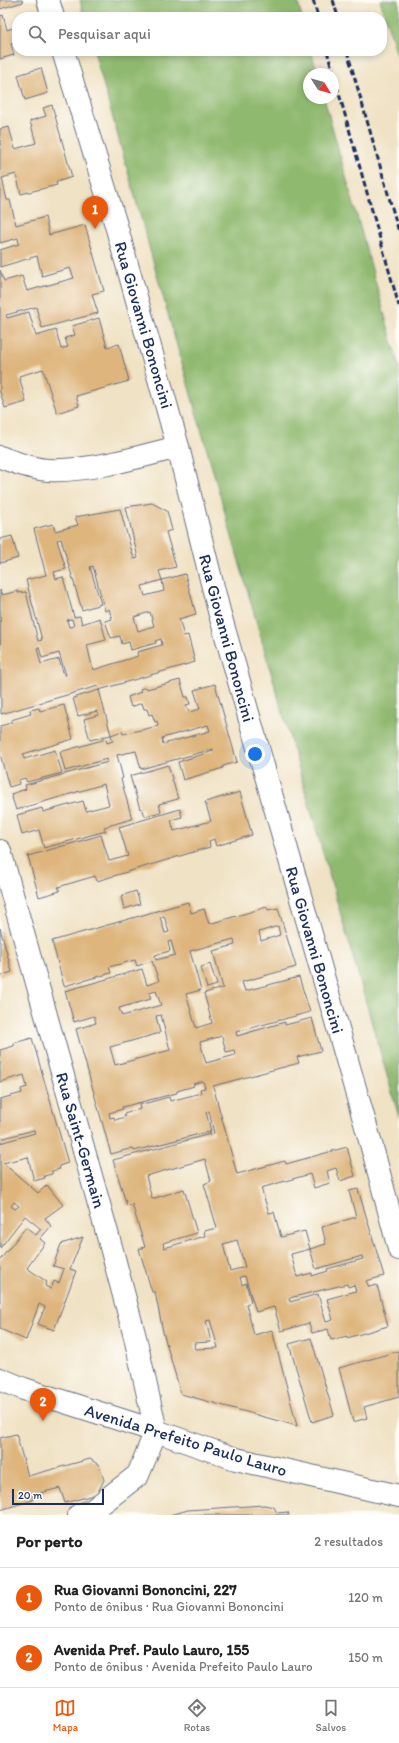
<!DOCTYPE html>
<html lang="pt">
<meta charset="utf-8">
<style>
:root{--surface:#fff;--page:#f2f2f2;--text:#222;--muted:#767676;--line:#e0e0e0;--accent:#ea580c}
body{margin:0;font-family:Itim,sans-serif;background:var(--page);color:var(--text)}
.compass{position:absolute;left:303px;top:68px;width:36px;height:36px;border-radius:50%;background:var(--surface);box-shadow:0 2px 6px #0003;rotate:127deg}
.scale{position:absolute;left:12px;bottom:10px;width:92px;box-sizing:border-box;padding-left:4px;border:2px solid #1b2f5e;border-top:0;font-size:11px;line-height:14px;white-space:nowrap;color:#1b2f5e;-webkit-text-stroke:3px #fdfcf7;paint-order:stroke}
.you{position:absolute;left:255px;top:754px;width:14px;height:14px;margin:-10px;border:3px solid #fff;border-radius:50%;background:#1a73e8;box-shadow:0 0 0 6px #1a73e833}
.badge{display:grid;place-items:center;width:26px;height:26px;border-radius:50%;background:var(--accent);color:#fff;font-size:13px;font-weight:700}
.pin{position:absolute;translate:-50% -33px;filter:drop-shadow(0 1px 2px #0008)}
.pin::after{content:'';position:absolute;top:21px;width:14px;height:12px;background:inherit;clip-path:polygon(0 0,100% 0,50% 100%)}
.list{margin:0;padding:0;list-style:none}
h2{display:flex;justify-content:space-between;align-items:center;height:52px;margin:0;padding:0 16px;font-size:17px}
h2 small{font-size:13px;font-weight:400;color:var(--muted)}
.list li{display:grid;grid-template-columns:26px 1fr auto;gap:12px;align-items:center;box-sizing:border-box;height:60px;padding:0 16px;border-top:1px solid var(--line)}
.list b{display:block;font-size:15px;white-space:nowrap}
.list p{margin:0;font-size:13px;white-space:nowrap;color:var(--muted)}
.list em{font-size:13px;font-style:normal;color:var(--muted)}
.icon{flex:none;width:22px;height:22px;fill:none;stroke:currentColor;stroke-width:2;stroke-linecap:round;stroke-linejoin:round}
.map{position:relative;flex:none;width:399px;height:1515px;overflow:hidden}
.search{position:absolute;background:var(--surface);box-shadow:0 2px 6px #0003;left:12px;right:12px;top:12px;height:44px;display:flex;align-items:center;gap:10px;box-sizing:border-box;padding:0 14px;border-radius:16px;color:var(--muted);font-size:15px}
.sheet{height:172px;background:var(--surface)}
nav{display:flex;justify-content:space-around;align-items:center;box-sizing:border-box;height:56px;border-top:1px solid var(--line);background:var(--surface);font-size:11px;color:var(--muted)}
nav a{display:grid;justify-items:center;gap:2px}
nav .on{color:var(--accent)}
.map>svg:first-child{display:block}
</style>
<div class="map">
<svg width="399" height="1515" viewBox="0 0 399 1515">
<rect width="100%" height="100%" fill="#fdfcf7"/>
<filter id="ink" filterUnits="userSpaceOnUse"><feTurbulence type="fractalNoise" baseFrequency=".025" numOctaves="2"/><feDisplacementMap in="SourceGraphic" scale="8" xChannelSelector="R" yChannelSelector="G"/><feConvolveMatrix kernelMatrix="1 2 1 2 8 2 1 2 1" color-interpolation-filters="sRGB"/></filter>
<filter id="wash" filterUnits="userSpaceOnUse"><feTurbulence type="fractalNoise" baseFrequency=".012" numOctaves="4" result="noise"/><feDisplacementMap in="SourceGraphic" scale="16" xChannelSelector="R" yChannelSelector="G"/><feGaussianBlur stdDeviation="0.9" result="paint"/><feColorMatrix in="noise" values="0 0 0 0 0 0 0 0 0 0 0 0 0 0 0 0 0 1.4 0 .05"/><feComposite in="paint" operator="in"/></filter>
<g filter="url(#wash)">
<rect width="100%" height="100%" fill="#f0e2c4"/>
<!-- forest -->
<g fill="#90b970" stroke="#567467">
<path d="M80,0H297L302,17H84Z"/>
<path d="M380,0H399V62Z"/>
<path d="M94,51H311L318,74H309V98H324L399,366V1117L173,332Z"/>
</g>
<g id="blocks">
<!-- building -->
<g fill="#deb57d" fill-rule="evenodd">
<path d="M0,0H22L23,2L0,9Z"/>
<path d="M3,15L7,30L13,28L17,42L11,44L14,55L0,59V16Z"/>
<path d="M41,68L48,93L25,100L18,75Z"/>
<path d="M52,105L72,177L56,182L57,185L21,194L16,174L2,178L7,200H10L16,225L45,217L49,235L85,225L104,291L92,294L98,313L42,328L36,307L6,315L7,318L29,312L36,336L56,330L61,349L68,347L65,338L75,335L72,326L99,318L107,347L119,344L129,381L76,396L79,406L57,413L43,369L19,376L26,402L5,408L0,392V270L4,281L22,276L27,291L74,278L70,268L42,276L37,256L0,267V250L19,244L18,238L0,243V129L9,127L15,149L36,143L30,121L46,116L43,108Z"/>
<path d="M152,503L167,511L172,530L166,532L176,567L159,571L162,580L142,586L145,596L164,591L162,580L185,574L196,614L179,619L184,636L188,635L195,662L99,690L98,686L1,714L0,590L2,595L18,591V593L26,592L38,641L42,640L26,580L46,575L34,529L53,524L55,531L78,525L75,517L120,509L134,559L138,558L126,507ZM61,539L82,610L101,604L90,567L93,566L105,611L109,609L112,619L105,621L111,638L120,636L122,644L129,642L131,650L156,643L155,641L161,639L162,645L137,652L138,656L93,670L87,645L106,640L100,618L82,624L80,616L74,617L63,577L56,579L54,572L66,569L57,540ZM150,612L154,626L138,631L134,617ZM72,619L74,626L69,627L67,620ZM39,647L42,658L59,653L66,675H64L59,659L41,664L37,648Z"/>
<path d="M12,536L18,558L0,563V539Z"/>
<path d="M180,680L185,697H188L190,704L186,705L189,712L200,709L194,690L215,684L237,762L223,766V768L183,780L178,762L213,751V749L141,769L136,751L117,755L123,778L121,779L132,819L104,827L106,831L44,848L39,830L22,835L17,815L42,808L43,812L83,801L86,811L109,805L104,784L16,810L11,794L26,789L25,785L108,762L107,759L65,771L60,752L106,739L107,743L113,741L111,735L122,731L123,734L158,726L157,721L155,722L152,714L149,715L147,709H144L142,703L131,707L128,697L141,692L140,689L146,687L147,689ZM208,725L210,731L163,744L162,738Z"/>
<path d="M99,690L111,735L90,740L84,719L98,715L97,711L78,716L73,698Z"/>
<path d="M64,705L73,739L23,754L24,759L55,750L62,773L27,782L25,778L18,780L19,784L9,787L0,754V726L11,723V720L31,714L30,710L39,708L40,711Z"/>
<path d="M168,765L178,799L159,804L161,812L145,816L142,808L140,809L130,776Z"/>
<path d="M240,792L252,835L216,846L214,839L209,841L210,847L97,881L95,876L58,887L60,891L39,897L28,856L101,835L109,861L128,856L119,827L180,809L182,817L171,820L174,831L211,821L205,802Z"/>
<path d="M136,891L140,904L124,909L121,896Z"/>
<path d="M188,902L191,913L204,909L209,924L267,907L268,910L278,908L296,967L242,982L245,991L299,977L310,1012L236,1032L237,1036L285,1022V1025L312,1018L321,1051L297,1057L299,1063L213,1086L237,1174L285,1161L286,1164L347,1147L355,1176L340,1181L336,1168L327,1171L330,1183L314,1188L310,1174L261,1188L269,1213L274,1212L281,1237L305,1231L310,1249L291,1254L297,1277L312,1273V1276L328,1271L327,1269L363,1259L362,1256L316,1269L310,1249L326,1244L322,1227L356,1217L349,1191L358,1189L384,1276L366,1281L369,1287L377,1285L388,1326L347,1338V1336L331,1340L328,1329L312,1333L309,1323L281,1331L274,1307L256,1312L245,1276L240,1277L242,1285L246,1283L251,1302L246,1304L254,1335L272,1330L297,1426L181,1394L163,1332L155,1292H152L139,1249L145,1247L132,1204L127,1206L113,1160L214,1133L209,1111L206,1112L211,1131L134,1151L133,1148L111,1154L76,1029L96,1023L94,1016L74,1022L65,991L142,969L147,985L159,981L152,961L137,966L135,960L109,967L111,973L64,986L52,941ZM164,916L169,932L165,933L160,917ZM278,926L280,935L261,941L259,932ZM234,939L235,945L213,951L223,988L204,993L212,1023L196,1028L186,994L201,990L190,951ZM171,941L175,955L156,960L155,955L170,951L168,942ZM156,991L161,1005L122,1016L119,1008L151,999L149,993ZM161,1015L170,1050L115,1065L110,1047L160,1033L156,1016ZM222,1036L226,1052L234,1050L235,1055L206,1063L200,1042ZM203,1081L205,1088L200,1089L201,1093L170,1101L169,1097L139,1105L140,1109L124,1114L125,1117L115,1120L114,1117L110,1118L109,1113L123,1109L122,1107L177,1093V1091L194,1086L193,1084ZM205,1159L211,1181L204,1184L217,1228L204,1231L205,1236L164,1248L163,1243L197,1233L184,1189L152,1199L146,1176ZM237,1240L245,1267L230,1271L223,1244ZM347,1284L348,1287L354,1285L356,1291L327,1299L333,1320L326,1322L318,1294L290,1302L289,1298ZM210,1320L218,1348L195,1349L194,1343L211,1342L206,1321Z"/>
<path d="M0,928L12,972L0,976Z"/>
<path d="M210,964L217,985L207,988L201,967Z"/>
<path d="M32,1038L68,1163L59,1166L60,1169L52,1171V1174L44,1176L45,1178L34,1181L28,1157L3,1163L38,1193L47,1185L63,1205L45,1218L51,1226L40,1239L45,1243L27,1268L47,1282L45,1286L51,1289L54,1281L59,1283L64,1269L53,1266L61,1244L83,1237L70,1269L76,1271L54,1330L38,1324L45,1307L39,1304L26,1340L0,1329V1260L26,1227L36,1235L41,1229L25,1216L0,1248V1143L35,1133L34,1130L0,1139V1099L22,1093L21,1089L27,1087L24,1075L0,1082V1050L14,1046V1043ZM14,1202L19,1206L15,1209L11,1206Z"/>
<path d="M311,1338L334,1415L312,1422L289,1344Z"/>
<path d="M399,1351V1397L364,1407L367,1418L353,1422L339,1368Z"/>
<path d="M16,1434L28,1476L90,1459L99,1465L104,1480L97,1494L65,1503L60,1488L32,1495L33,1500L0,1510V1438Z"/>
<path d="M264,1505L274,1507L277,1513L288,1512L289,1515H170L188,1510Z"/>
</g>
</g>
</g>
<g filter="url(#ink)">
<use href="#blocks" fill-opacity="0" stroke="#666e82" stroke-width="1"/>
<g fill="none" stroke-linecap="round" stroke-linejoin="round">
<!-- street casing -->
<g stroke="#666e82" stroke-width="24">
<g id="street">
<path d="M48,0L53,17"/>
<path d="M63,51L116,225L178,447L219,611L244,699L375,1158L399,1249"/>
<path d="M0,457C14,462 32,469 48,470C88,472 139,457 178,447"/>
<path d="M0,851L111,1247L135,1337L156,1431L138,1475L93,1510L79,1515"/>
</g>
</g>
<!-- secondary casing -->
<g stroke="#666e82" stroke-width="24">
<path id="secondary" d="M0,1379L24,1389L156,1431L236,1459L399,1496"/>
</g>
<!-- street -->
<use href="#street" stroke="#fff" stroke-width="22"/>
<!-- secondary -->
<use href="#secondary" stroke="#fff" stroke-width="22"/>
<!-- rail -->
<g stroke="#1b2f5e" stroke-width="3" stroke-dasharray="6 3" stroke-linecap="butt">
<path d="M313,0L318,17"/>
<path d="M333,0L338,17"/>
<path d="M327,51L399,306"/>
<path d="M347,51L399,232"/>
</g>
</g>
</g>
<g text-anchor="middle" stroke-width="3" stroke-linejoin="round" paint-order="stroke">
<!-- street labels -->
<g font-size="17" fill="#1b2f5e" stroke="#fdfcf7">
<text transform="translate(144 325) rotate(74)" y="6">Rua Giovanni Bononcini</text>
<text transform="translate(227 638) rotate(75)" y="6">Rua Giovanni Bononcini</text>
<text transform="translate(315 950) rotate(74)" y="6">Rua Giovanni Bononcini</text>
<text transform="translate(81 1140) rotate(74)" y="6">Rua Saint-Germain</text>
<text transform="translate(186 1440) rotate(17)" y="6">Avenida Prefeito Paulo Lauro</text>
</g>
</g>
</svg>
<svg class="compass" viewBox="-18 -18 36 36"><path d="M0-13l5 13h-10z" fill="#e53935"/><path d="M0 13l5-13h-10z" fill="#767676"/></svg>
<div class="scale">20 m</div>
<div class="you"></div>
<div class="pin badge" style="left:95px;top:229px">1</div>
<div class="pin badge" style="left:43px;top:1421px">2</div>
<div class="search"><svg class="icon" aria-label="search" viewBox="0 0 24 24"><circle cx="10" cy="10" r="6"/><path d="M15 15l6 6"/></svg>Pesquisar aqui</div>
</div>
<section class="sheet">
<h2>Por perto<small>2 resultados</small></h2>
<ul class="list">
<li><span class="badge">1</span><div><b>Rua Giovanni Bononcini, 227</b><p>Ponto de ônibus · Rua Giovanni Bononcini</p></div><em>120 m</em></li>
<li><span class="badge">2</span><div><b>Avenida Pref. Paulo Lauro, 155</b><p>Ponto de ônibus · Avenida Prefeito Paulo Lauro</p></div><em>150 m</em></li>
</ul>
</section>
<nav>
<a class="on"><svg class="icon" aria-label="map" viewBox="0 0 24 24"><path d="M3 6l6-2 6 2 6-2v14l-6 2-6-2-6 2zM9 4v14M15 6v14"/></svg>Mapa</a>
<a><svg class="icon" aria-label="directions" viewBox="0 0 24 24"><path d="M12 3l9 9-9 9-9-9zM9 14v-3h6M13 9l2 2-2 2"/></svg>Rotas</a>
<a><svg class="icon" aria-label="saved" viewBox="0 0 24 24"><path d="M7 4h10v16l-5-4-5 4z"/></svg>Salvos</a>
</nav>
